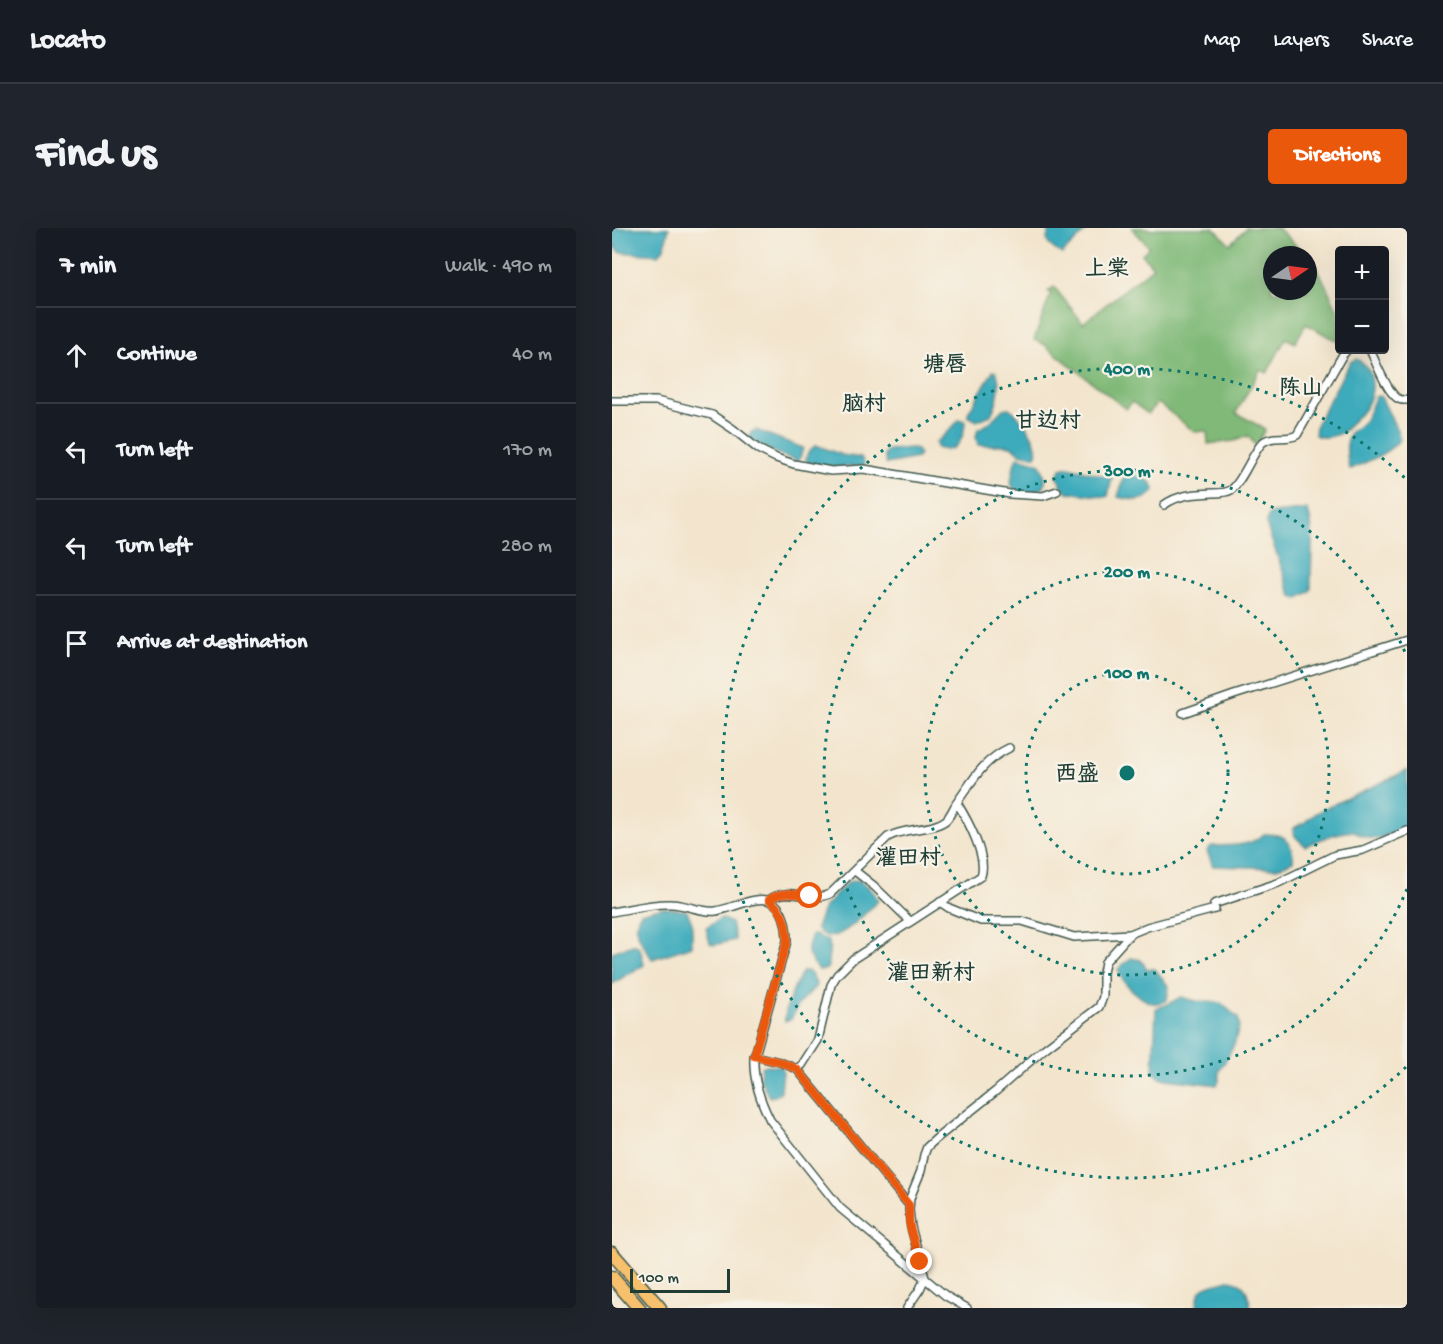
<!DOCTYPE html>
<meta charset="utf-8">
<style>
:root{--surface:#171b24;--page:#20242c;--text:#f1f3f6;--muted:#9ea1a6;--line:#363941;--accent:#ea580c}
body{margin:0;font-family:"Gochi Hand","LXGW WenKai TC",sans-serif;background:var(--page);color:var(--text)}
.controls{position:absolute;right:18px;top:18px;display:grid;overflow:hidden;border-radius:6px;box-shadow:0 6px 24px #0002}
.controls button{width:54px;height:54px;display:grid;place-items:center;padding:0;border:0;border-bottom:2px solid var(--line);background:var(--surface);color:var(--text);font:30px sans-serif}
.compass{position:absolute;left:651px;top:18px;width:54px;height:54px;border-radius:50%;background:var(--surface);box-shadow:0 6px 24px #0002;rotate:77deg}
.scale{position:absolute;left:18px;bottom:15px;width:100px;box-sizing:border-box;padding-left:6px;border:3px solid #1f3d34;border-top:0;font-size:16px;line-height:21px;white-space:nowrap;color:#1f3d34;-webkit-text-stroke:4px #f7f3e8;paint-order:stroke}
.stop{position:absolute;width:18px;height:18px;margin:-14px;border:4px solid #ea580c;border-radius:50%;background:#fff}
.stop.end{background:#ea580c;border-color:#fff;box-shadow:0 2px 6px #0008}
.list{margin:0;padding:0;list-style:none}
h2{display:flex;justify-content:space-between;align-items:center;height:78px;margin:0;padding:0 24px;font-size:26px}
h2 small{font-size:20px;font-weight:400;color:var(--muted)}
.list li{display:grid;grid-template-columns:39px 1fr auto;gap:18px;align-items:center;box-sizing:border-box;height:96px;padding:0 24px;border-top:2px solid var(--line)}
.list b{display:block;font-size:22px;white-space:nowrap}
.list em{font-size:20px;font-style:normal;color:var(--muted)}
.icon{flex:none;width:33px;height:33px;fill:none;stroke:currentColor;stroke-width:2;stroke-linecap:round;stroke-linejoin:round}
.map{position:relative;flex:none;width:795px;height:1080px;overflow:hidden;border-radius:6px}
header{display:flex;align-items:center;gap:36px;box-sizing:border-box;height:84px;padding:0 30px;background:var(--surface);border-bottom:2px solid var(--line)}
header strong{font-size:28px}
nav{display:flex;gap:33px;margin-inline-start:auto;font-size:21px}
.intro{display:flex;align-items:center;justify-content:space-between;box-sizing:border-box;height:144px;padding:0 36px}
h1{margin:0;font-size:42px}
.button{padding:15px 27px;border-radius:6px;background:var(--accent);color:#fff;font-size:21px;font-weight:700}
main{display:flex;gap:36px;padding:0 36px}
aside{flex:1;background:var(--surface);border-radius:6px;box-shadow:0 6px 24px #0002}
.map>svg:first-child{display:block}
</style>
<header>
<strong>Locato</strong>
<nav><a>Map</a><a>Layers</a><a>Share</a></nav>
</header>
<div class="intro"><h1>Find us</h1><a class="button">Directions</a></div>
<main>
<aside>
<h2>7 min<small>Walk · 490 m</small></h2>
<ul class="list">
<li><svg class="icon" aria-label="ahead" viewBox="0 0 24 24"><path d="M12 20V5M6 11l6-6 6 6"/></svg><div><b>Continue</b></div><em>40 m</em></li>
<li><svg class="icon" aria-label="left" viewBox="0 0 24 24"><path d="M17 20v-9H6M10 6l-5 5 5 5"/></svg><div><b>Turn left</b></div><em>170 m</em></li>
<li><svg class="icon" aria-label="left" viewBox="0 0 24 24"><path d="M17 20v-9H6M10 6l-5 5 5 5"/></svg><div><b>Turn left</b></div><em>280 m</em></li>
<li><svg class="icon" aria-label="arrive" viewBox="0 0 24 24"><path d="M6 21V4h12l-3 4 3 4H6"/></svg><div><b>Arrive at destination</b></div></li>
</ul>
</aside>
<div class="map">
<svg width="795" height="1080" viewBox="0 0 795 1080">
<rect width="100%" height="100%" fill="#f7f3e8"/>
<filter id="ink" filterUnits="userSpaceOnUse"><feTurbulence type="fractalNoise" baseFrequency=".0167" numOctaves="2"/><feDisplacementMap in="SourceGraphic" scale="12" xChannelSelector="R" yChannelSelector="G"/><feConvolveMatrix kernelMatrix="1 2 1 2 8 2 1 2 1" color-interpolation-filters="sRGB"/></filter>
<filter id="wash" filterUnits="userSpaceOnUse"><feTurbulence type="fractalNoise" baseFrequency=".008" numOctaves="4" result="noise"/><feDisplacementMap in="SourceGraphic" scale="24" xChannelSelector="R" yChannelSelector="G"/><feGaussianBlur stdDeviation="1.35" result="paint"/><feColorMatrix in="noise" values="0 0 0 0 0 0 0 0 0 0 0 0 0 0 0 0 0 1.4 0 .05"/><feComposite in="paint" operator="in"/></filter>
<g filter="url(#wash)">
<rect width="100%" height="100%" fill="#f3e5cd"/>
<!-- forest -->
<path fill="#80b978" stroke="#507b56" stroke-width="1.5" d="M520,0H537L538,2L545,0H602L618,16L634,0H666L694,27H660V63H696V29L706,41L727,85V114L694,96L683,115L674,110L655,145L648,142L624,185L653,201L644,218L636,208L622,213L596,216L595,203L583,204L546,175L536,186L520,174L514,181L430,115L422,112L439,65L436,64L442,59L471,95L541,39L530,26L537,19Z"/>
<!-- water -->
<g fill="#3dabbc" stroke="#2e7478" stroke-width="1.5">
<path d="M0,0H57L52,20L47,27L7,24C0,18 0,10 0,0Z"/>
<path d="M439,0H477L450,26C438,18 430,16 439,0Z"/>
<path d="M744,131C763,140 764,163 753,180C750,185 744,189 740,194C737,197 734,202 730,204C723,209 711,211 703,207L704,197L738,134Z"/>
<path d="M381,143H384C390,158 386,173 379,187L365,193L356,188V185Z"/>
<path d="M767,168L769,169L786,204L788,211C778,225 754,234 739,241L737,240C735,230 732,214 738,205C741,202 747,199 750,196C756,188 760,178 763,169Z"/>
<path d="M397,180C409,188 428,213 424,228H421L408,225L401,219L395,217H366L364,209L366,201L376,196L391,181Z"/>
<path d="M347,192H350L353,194C352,210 345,227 325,220L324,214L338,202Z"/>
<path d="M144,202L191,220L187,233C168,228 153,221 137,210L139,204Z"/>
<path d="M204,217L230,227L249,230L251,232L252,237L251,238L217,239L196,235L194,231L196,224Z"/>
<path d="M300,220L305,222L307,226L305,230L274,236L272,226L276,222Z"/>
<path d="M408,229C415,233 423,232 428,236C431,244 436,252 431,260C424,264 404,269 400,258C398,254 400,249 401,244C402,238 402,235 405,230Z"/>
<path d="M457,239L500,250L496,268L493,269L456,264L451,260L445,247L449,241Z"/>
<path d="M522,248H528L540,255L542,262C534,276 520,272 506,269L512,249Z"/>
<path d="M691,282H695C704,296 698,342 699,361L697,364L685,371L680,368L675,355L654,296L656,288L661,285Z"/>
<path d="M795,542V598C775,608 762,618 742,603C723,604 710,611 693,618L683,608L681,601C685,597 689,597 693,594C697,591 700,587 704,585C734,569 766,558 795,542Z"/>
<path d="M652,606C665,607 672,605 678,618C681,624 682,628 681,633L665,640L601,638L600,636L595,623L597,620L600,618C619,617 638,619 652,606Z"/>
<path d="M244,652C252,653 264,665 266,673C255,683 231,711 216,708C211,708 207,704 204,701L211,681L233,657L237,654Z"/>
<path d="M48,680H57L75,683L80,695V718L40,731C32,717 17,700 29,685Z"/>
<path d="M109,690L119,695L123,712L102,717L98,715L94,700Z"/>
<path d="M200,707H205L217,714C219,723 215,730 216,739L213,742H207C196,728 192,725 200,707Z"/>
<path d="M21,717H24L28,720L32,737L0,756V724Z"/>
<path d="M519,730L529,732L535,741H543L557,759L555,772C550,774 546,777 541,775C528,772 508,753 506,741Z"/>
<path d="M191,743H196C199,746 204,753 204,758L187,776L179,791L173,793C172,781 184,753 191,743Z"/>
<path d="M569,769L584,773L609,775L626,790L627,799L622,817L607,844V853L605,857L554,851L547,849L541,843L544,781L556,776Z"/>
<path d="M155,837L169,839L171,843L169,863L163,868L157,869L148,850L149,839Z"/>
<path d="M617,1052C636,1054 635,1065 639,1080H585C585,1055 597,1058 617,1052Z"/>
</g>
</g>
<g filter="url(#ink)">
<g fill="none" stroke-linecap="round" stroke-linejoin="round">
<!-- minor casing -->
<g stroke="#3f564b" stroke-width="10">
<g id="minor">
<path d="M758,122C764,134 774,162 785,170C789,173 791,172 795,172"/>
<path d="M0,173H44L100,187L121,201L146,221L164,230L182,236L219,243L252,241L398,266L431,268L445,263"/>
<path d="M552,277C567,266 583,266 601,265C607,265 614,265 619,262C630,254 640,226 650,215C659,206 675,213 685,207L730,128L735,122"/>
<path d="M571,485L622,467L795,412"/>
<path d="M243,643L262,658L298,693"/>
<path d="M157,672C176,657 198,675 218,666L276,609C293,599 320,603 334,592C339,587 342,578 346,573C362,550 372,532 397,520"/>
<path d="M328,674L337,680L369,693H410L462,709L518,706"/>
<path d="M602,676L666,655L723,627L751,622L795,603"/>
<path d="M0,684C19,681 40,675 59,676C74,676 89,685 104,683C119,681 144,667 158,673C172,679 175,699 175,713L142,831C141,852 149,874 158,892L228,980L334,1068L355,1080"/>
<path d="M142,828L168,834L185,841L297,977"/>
<path d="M185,841L190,837L206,812L219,757L225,747L241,731L369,648C376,629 355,591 345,575"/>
<path d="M295,1080L308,1061L313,1050L299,999L297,982L298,970L309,943L312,927L315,919L325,910L384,863L432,821L487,779L491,769V745L493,734L518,706L535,699L603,681"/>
</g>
</g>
<!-- motorway casing -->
<g stroke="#3f564b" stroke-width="15">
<g id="motorway">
<path d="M0,1025L48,1080"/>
<path d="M0,1049L27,1080"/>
</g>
</g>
<!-- minor -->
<use href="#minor" stroke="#fff" stroke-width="7"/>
<!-- motorway -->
<use href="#motorway" stroke="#f7c06c" stroke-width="12"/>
</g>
</g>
<g fill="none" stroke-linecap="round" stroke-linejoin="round" filter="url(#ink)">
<!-- route -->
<path stroke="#ea580c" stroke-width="8" d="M198,668C183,666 170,662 157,672C171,681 175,696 175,713L142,828L168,834L185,841L297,977V991L298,999L308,1034"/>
</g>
<!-- distance rings -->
<g fill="none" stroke="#0f766e" stroke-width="3" stroke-dasharray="3 6">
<circle cx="515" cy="545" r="101"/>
<circle cx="515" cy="545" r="202"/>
<path d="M795 661A303 303 0 1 1 795 429"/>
<path d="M794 839A405 405 0 1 1 794 251"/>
</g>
<g text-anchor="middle" stroke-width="4.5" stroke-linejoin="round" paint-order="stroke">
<!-- quarter labels -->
<g font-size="22" font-weight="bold" fill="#1f3d34" stroke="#f7f3e8">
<text x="495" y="47">上棠</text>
<text x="333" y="143">塘唇</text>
<text x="689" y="166">陈山</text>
<text x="252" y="182">脑村</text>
<text x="436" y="199">甘边村</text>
<text x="465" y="552">西盛</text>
<text x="296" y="636">灌田村</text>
<text x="319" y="751">灌田新村</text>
</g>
</g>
<circle cx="515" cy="545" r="9" fill="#0f766e" stroke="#f7f3e8" stroke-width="3"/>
<g font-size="18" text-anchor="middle" font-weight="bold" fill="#0f766e" stroke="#f7f3e8" stroke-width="4.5" stroke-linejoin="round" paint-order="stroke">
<text x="515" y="146">400 m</text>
<text x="515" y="248">300 m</text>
<text x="515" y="349">200 m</text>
<text x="515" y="450">100 m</text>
</g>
</svg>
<div class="controls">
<button>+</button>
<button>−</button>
</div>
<svg class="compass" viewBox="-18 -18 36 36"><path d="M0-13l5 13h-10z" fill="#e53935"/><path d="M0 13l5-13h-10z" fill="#9ea1a6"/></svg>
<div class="scale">100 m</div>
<div class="stop" style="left:198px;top:668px"></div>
<div class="stop end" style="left:308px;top:1034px"></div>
</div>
</main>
